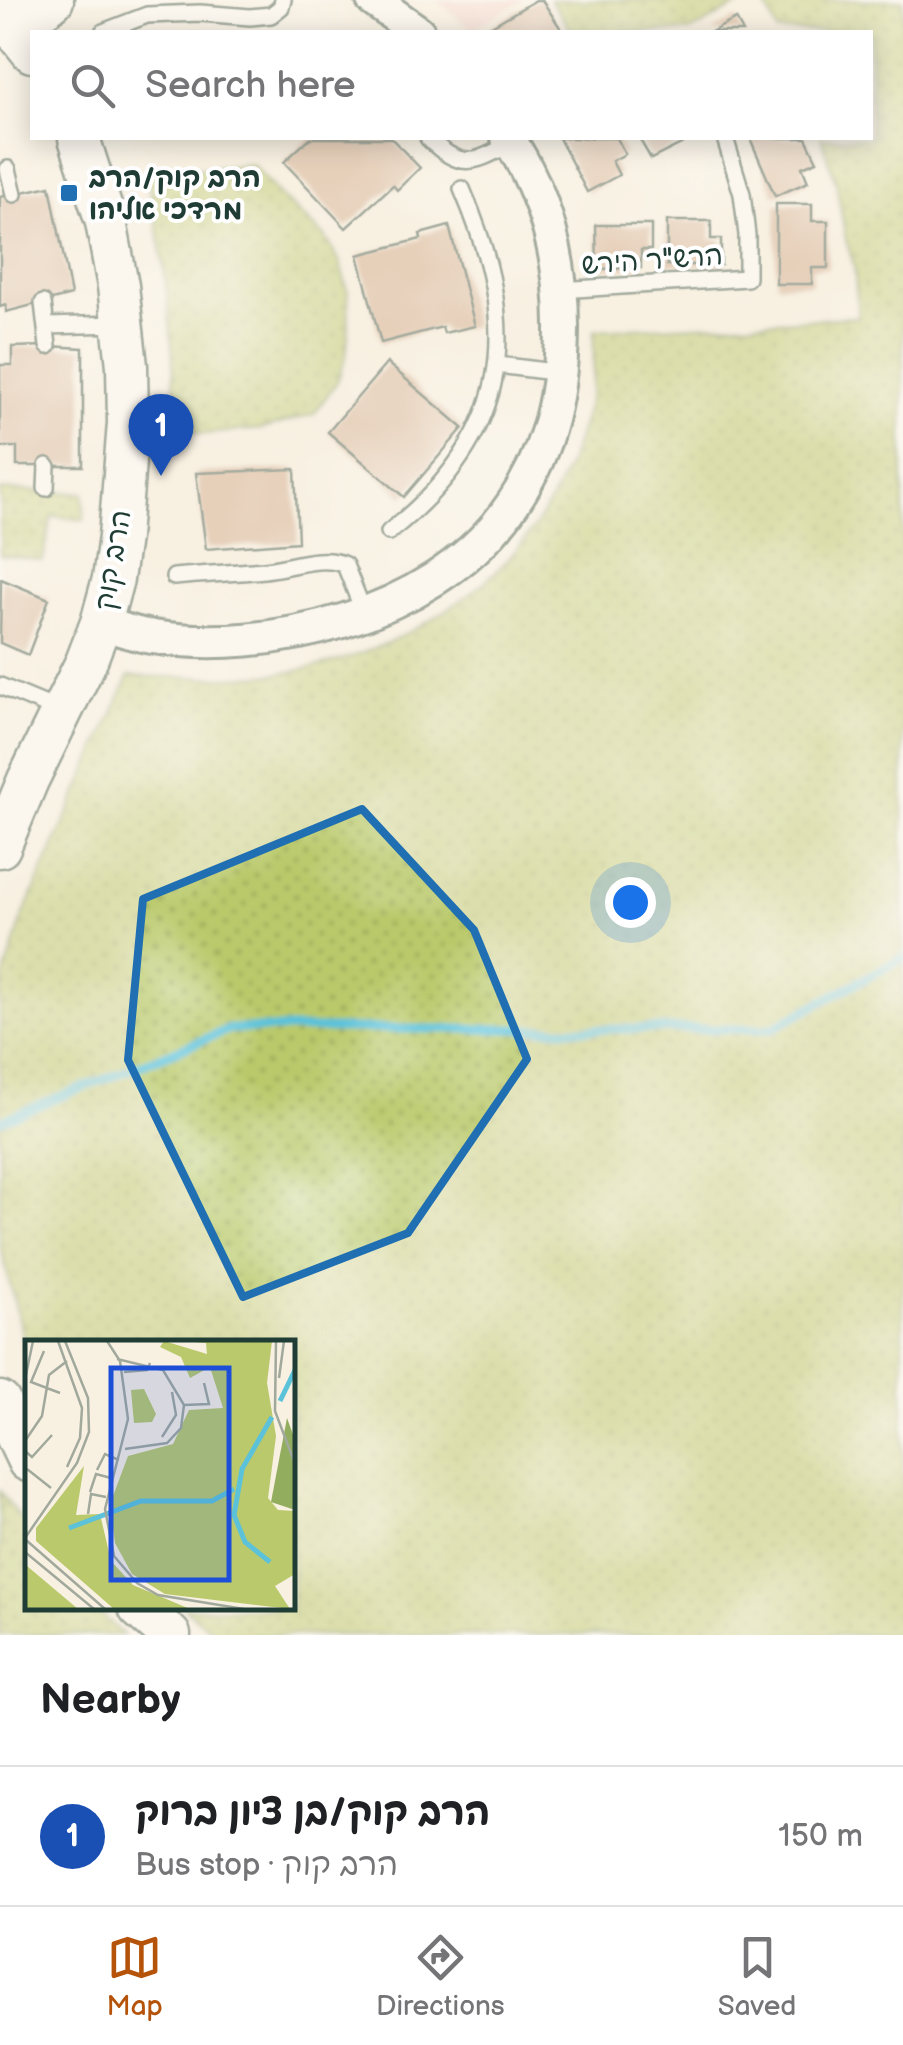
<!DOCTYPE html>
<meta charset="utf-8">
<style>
:root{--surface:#fff;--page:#f2f2f2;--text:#202124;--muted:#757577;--line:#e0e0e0;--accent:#b45309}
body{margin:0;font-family:"Balsamiq Sans","Playpen Sans Hebrew",sans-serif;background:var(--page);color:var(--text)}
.you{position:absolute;left:630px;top:902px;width:35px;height:35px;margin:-25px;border:8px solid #fff;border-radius:50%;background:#1a73e8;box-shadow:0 0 0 15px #1a73e833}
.badge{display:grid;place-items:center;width:65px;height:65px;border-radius:50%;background:var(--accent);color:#fff;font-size:32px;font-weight:700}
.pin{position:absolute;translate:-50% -82px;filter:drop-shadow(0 2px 5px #0008)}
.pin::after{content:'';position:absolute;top:52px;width:35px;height:30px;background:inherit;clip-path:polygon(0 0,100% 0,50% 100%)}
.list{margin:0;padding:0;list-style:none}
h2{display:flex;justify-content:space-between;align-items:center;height:130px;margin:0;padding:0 40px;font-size:42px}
h2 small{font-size:32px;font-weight:400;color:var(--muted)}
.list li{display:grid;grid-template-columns:65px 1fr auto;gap:30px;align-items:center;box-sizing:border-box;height:140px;padding:0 40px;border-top:2px solid var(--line)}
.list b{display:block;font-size:38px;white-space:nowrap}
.list p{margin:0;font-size:32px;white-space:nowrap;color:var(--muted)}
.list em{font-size:32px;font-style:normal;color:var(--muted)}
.icon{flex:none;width:55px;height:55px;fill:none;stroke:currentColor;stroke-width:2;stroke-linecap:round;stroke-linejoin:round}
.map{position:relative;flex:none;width:903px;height:1635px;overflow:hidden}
.search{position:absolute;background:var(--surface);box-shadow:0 5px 25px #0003;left:30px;right:30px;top:30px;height:110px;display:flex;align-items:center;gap:25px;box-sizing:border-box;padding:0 35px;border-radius:0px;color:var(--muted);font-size:38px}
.sheet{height:270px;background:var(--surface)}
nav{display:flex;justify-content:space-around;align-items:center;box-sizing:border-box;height:140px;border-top:2px solid var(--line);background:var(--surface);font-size:28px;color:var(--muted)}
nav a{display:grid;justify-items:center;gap:5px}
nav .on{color:var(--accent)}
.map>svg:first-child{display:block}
</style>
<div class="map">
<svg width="903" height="1635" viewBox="0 0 903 1635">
<defs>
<pattern id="grass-dots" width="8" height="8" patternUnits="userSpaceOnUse" patternTransform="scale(2.5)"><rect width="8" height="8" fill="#bac96b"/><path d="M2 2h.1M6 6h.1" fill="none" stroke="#97a459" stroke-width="1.8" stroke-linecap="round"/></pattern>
</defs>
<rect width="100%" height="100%" fill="#fff"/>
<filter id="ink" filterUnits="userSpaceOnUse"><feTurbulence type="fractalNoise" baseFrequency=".01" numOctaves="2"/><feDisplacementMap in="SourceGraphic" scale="20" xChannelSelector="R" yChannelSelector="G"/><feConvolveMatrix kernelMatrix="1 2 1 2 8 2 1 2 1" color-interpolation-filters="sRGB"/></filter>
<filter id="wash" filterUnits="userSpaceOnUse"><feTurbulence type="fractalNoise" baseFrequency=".0048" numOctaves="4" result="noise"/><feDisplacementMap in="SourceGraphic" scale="40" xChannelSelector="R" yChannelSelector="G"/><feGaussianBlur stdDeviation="2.25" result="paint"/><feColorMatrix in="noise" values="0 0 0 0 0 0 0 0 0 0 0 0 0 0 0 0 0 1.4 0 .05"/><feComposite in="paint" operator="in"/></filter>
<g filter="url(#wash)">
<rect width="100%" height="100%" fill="#f8f0e1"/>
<!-- built -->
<path fill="#f7d0ca" d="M437,0H523L472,30Z"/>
<!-- grass -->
<g fill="url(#grass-dots)" stroke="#6c8350" stroke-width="2.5">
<path d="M550,0H748L690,32H572Z"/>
<path d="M763,0H903V1635H218L184,1608H292V1342H28L27,1352L0,1245V1001L5,975L23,916L129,676C177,677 226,679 274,674C370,663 475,609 532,530C560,491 578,443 589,398C595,376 593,352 594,330L858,317L854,265L846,241L836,182L821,138H870V32H778Z"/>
<path d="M252,164L283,199L325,236L339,260L348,292L349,327L346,358L337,382L314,414L263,429L204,434L176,428C173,340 167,259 146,174Z"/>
<path d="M0,490L84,493V520L52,516L43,561L0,555Z"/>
<path d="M0,1491L27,1527L28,1608H95L124,1635H0Z"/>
</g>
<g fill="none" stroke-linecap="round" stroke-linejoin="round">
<!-- stream -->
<path stroke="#5cc2da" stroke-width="9" d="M0,1121L230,1029H771L903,958"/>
</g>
<g id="blocks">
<!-- building -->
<g fill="#d1a98b">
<path d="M536,0H542L563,32H491L488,28Z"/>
<path d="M736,19L743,32H711Z"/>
<path d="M310,138H391L420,168L397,190L393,185L346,228L284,162Z"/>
<path d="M559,138H617L625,154L612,161L619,175L587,192Z"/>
<path d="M639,138H680L683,143L651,159Z"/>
<path d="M750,138H806L817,161L802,167L808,182L775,196Z"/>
<path d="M50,186L71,295L6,312V305L0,307V197Z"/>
<path d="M776,204H812V221H828V268H812V284H776Z"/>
<path d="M667,221H711V239H721V265H667Z"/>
<path d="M596,225H651V250H641V268L597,269Z"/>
<path d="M449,226L475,326L444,333L442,327L381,343L358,255L421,239L420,234Z"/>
<path d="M48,346L83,348V466H17V447H0V365H12V347Z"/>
<path d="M387,363L463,428L404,497L328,432Z"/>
<path d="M295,469L298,542L206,549L196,473Z"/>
<path d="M1,579L49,599L28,655L0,643Z"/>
</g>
</g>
</g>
<g filter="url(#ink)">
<use href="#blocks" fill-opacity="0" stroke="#40584e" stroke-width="2.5"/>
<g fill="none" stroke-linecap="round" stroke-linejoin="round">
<!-- service casing -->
<g stroke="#40584e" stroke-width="20">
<g id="service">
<path d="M103,32L147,15L200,13L250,17L271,15L281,7L283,0"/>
<path d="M428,138C462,171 473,163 512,143"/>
<path d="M8,169L14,194"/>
<path d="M560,290L747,278V235L742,194L725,138"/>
<path d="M43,303L48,346"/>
<path d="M47,326L118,324"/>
<path d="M498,365L561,373"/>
<path d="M46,488L47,466"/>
<path d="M389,532C513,434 522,329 462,189"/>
<path d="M174,577C204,574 234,573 264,570C289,568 321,554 345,565L364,613"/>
<path d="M0,686L60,711"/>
</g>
</g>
<!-- minor casing -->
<g stroke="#40584e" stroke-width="38">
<g id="minor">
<path d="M373,0L418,32"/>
<path d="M101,623C118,628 135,635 153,637C270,655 429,615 504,516C546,460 561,401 562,332C563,263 546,195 508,138"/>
</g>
</g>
<!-- tertiary casing -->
<g stroke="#40584e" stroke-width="45">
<g id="tertiary">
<path d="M0,8C19,17 38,14 53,0"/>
<path d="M0,12L32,52"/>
<path d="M0,847L28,780L86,662L101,623L113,579L119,537L128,423L127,366L118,286L106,222L79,138"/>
<path d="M0,1402L28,1461"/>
<path d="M139,1608L170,1635"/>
</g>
</g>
<!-- service -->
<use href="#service" stroke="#fff" stroke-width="15"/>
<!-- minor -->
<use href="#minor" stroke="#fff" stroke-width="32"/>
<!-- tertiary -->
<use href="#tertiary" stroke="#fff" stroke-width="40"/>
</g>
</g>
<!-- marked area -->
<path d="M0 0H903V1635H0ZM362,809L474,930L527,1059L408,1233L243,1297L128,1060L143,899Z" fill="#f8f0e1" fill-opacity=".55" fill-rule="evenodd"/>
<path fill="none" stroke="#1f6fb2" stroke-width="8" stroke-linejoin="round" d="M362,809L474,930L527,1059L408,1233L243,1297L128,1060L143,899Z"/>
<!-- markers -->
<rect fill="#1f6fb2" stroke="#fff" stroke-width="4" x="59" y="183" width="20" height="20" rx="5"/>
<g text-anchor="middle" stroke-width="8" stroke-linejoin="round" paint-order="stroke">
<!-- poi labels -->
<g font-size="28" font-weight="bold" fill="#1f3d34" stroke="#fff" text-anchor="start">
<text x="89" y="187">הרב קוק/הרב<tspan x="89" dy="32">מרדכי אליהו</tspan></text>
</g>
<!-- street labels -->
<g font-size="28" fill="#1f3d34" stroke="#fff">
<text transform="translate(652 259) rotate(-4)" y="10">הרש"ר הירש</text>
<text transform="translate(112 560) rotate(-80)" y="10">הרב קוק</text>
</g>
</g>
<!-- overview -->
<g transform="translate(25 1340)">
<rect width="270" height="270" fill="#f8f0e1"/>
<path d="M139,1L182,14L181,3L157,1H247L242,43L251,96L243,158L253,170L270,171V234L250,246L265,269L140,254L107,234L90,203L85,164L103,116L148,104L164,70L198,68L185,27L165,38L156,17L135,7ZM119,49L131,74L127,82L109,83L106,50ZM59,126L51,175L75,174L86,221L108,245L165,269H89L11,201V188ZM0,225L2,226L53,269H0Z" fill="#bac96b"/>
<path d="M262,78L270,100V170L246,162Z" fill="#93ad5f"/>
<path fill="none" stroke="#5cc2da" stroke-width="5" d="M255,61L270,30M44,188L116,161H187L209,149M245,222L220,202L209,175L217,129L247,77"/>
<path fill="none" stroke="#a1a89c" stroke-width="2.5" d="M33,1L57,68L55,98L42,127M82,1L95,21L103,79L80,169L89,216L112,243L133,255L219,269M251,1L250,71L270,124M19,11L6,42L35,53M92,19L138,30L159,65L156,88L142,103L100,109M99,32L122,30L125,23M1,35L8,1M254,38L259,1M159,65L184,64L179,43M137,97L151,75L147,52M0,101L17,76L24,35L42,21M0,111L7,117L27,95M2,129L26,148M72,130L80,114L94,120M65,152L71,134L86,138M63,174L66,154L81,157M0,198L52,123L64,92L63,58L40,1M1,200L80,269M0,212L69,269"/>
<path fill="#1d4ed8" fill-opacity="0.15" stroke="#1d4ed8" stroke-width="5" d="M86,28H204V240H86Z"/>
<rect width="270" height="270" fill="none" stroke="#1f3d34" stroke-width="5"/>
</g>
</svg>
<div class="you"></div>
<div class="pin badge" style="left:161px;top:476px;background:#1a4fb4">1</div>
<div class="search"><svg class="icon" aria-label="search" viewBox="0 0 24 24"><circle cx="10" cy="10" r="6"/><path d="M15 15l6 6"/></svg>Search here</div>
</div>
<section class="sheet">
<h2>Nearby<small></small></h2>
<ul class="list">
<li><span class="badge" style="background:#1a4fb4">1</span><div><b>הרב קוק/בן ציון ברוק</b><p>Bus stop · הרב קוק</p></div><em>150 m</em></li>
</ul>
</section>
<nav>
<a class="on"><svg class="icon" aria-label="map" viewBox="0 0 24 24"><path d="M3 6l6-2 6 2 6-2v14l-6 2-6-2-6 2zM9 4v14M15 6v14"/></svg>Map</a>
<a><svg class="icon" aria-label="directions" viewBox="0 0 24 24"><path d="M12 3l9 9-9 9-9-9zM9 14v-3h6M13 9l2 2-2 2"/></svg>Directions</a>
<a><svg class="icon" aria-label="saved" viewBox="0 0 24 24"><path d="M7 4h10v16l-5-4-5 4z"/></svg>Saved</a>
</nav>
